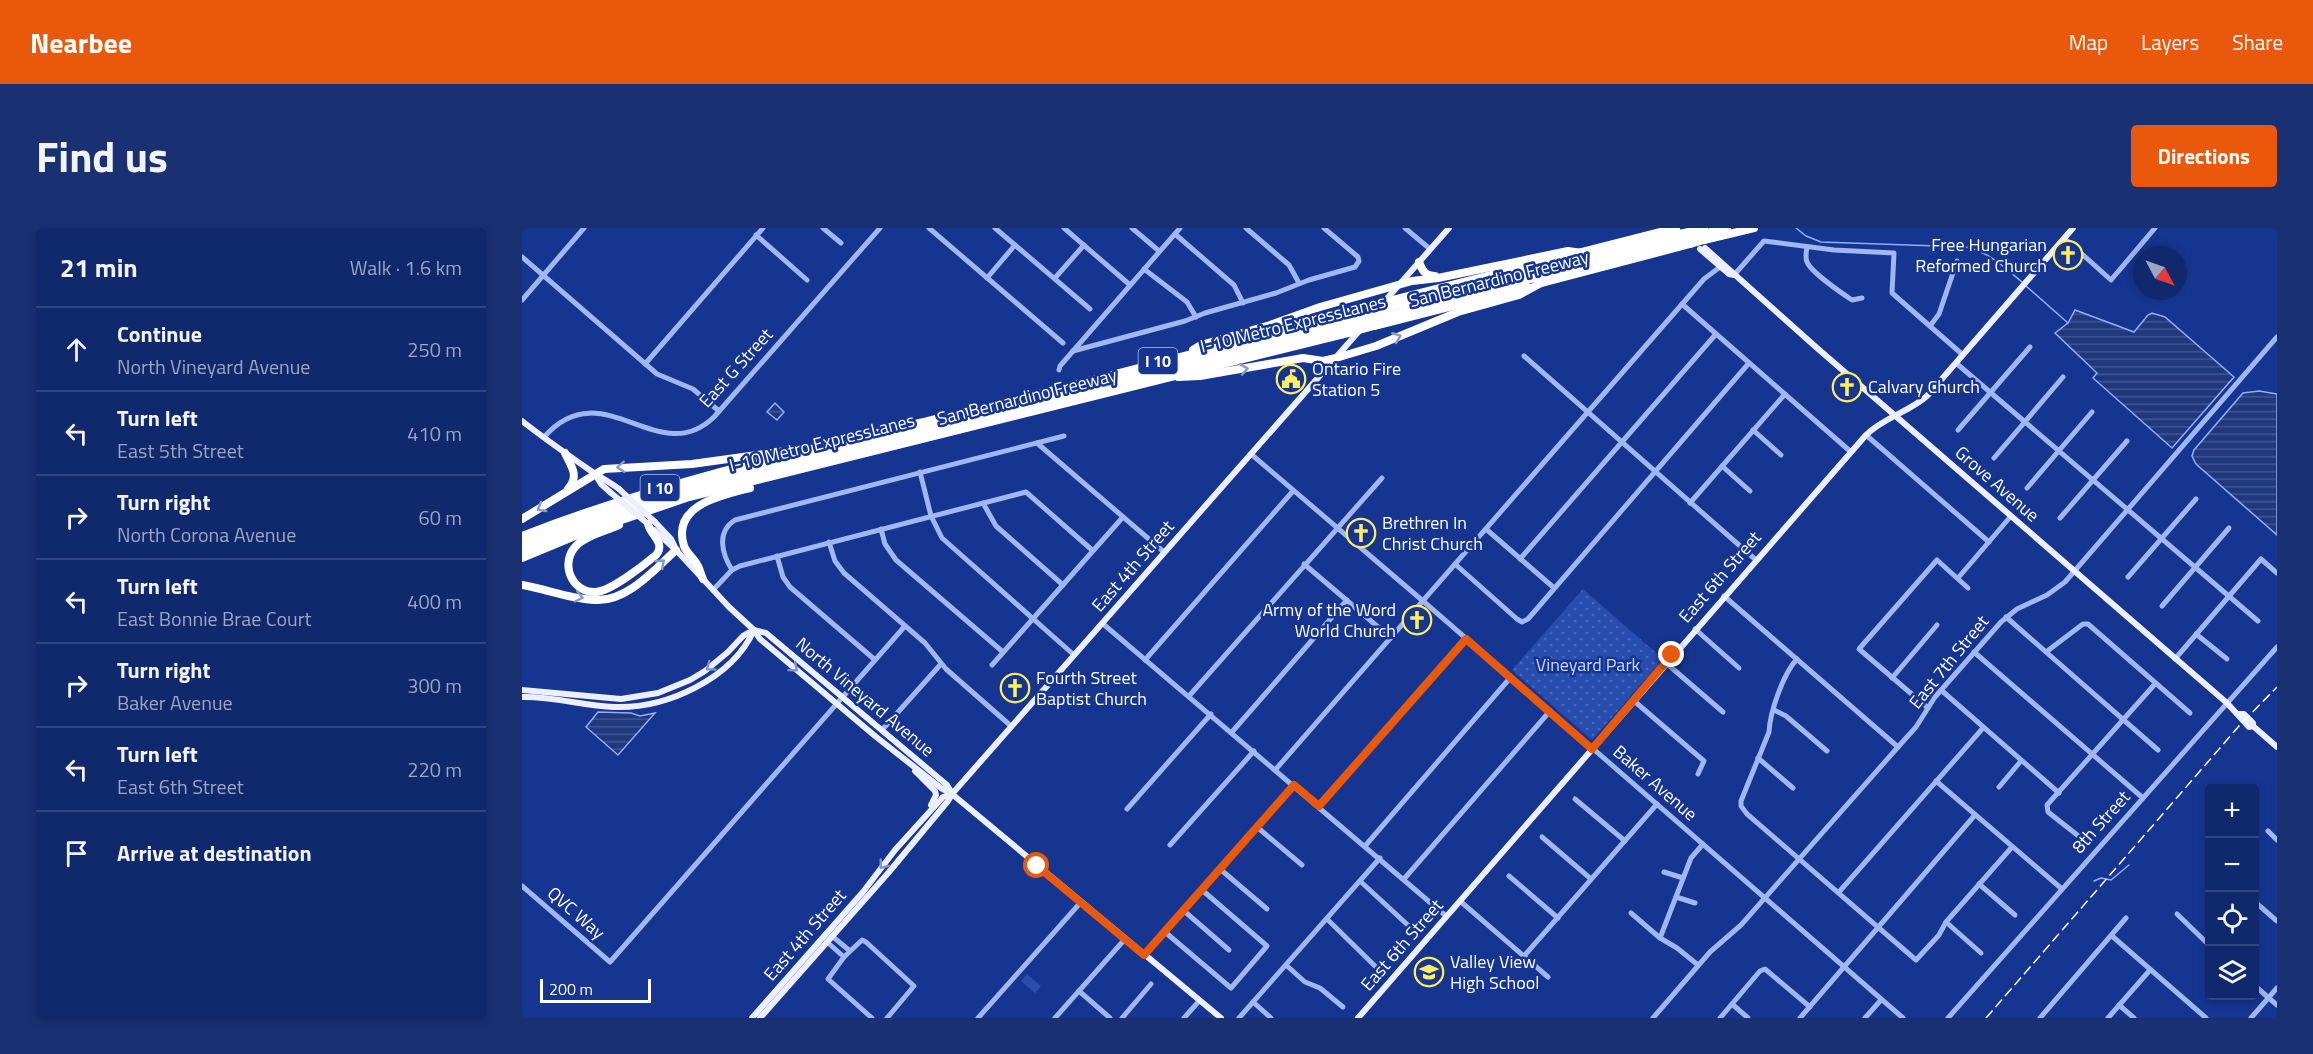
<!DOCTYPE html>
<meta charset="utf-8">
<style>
:root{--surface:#10286c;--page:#193072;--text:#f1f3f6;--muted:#9ca6c2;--line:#30447f;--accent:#ea580c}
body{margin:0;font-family:"Titillium Web",sans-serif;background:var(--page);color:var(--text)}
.controls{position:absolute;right:18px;bottom:18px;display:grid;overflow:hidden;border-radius:6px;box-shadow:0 3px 9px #0003}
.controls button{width:54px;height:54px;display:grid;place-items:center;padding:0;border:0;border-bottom:2px solid var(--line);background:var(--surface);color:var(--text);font:30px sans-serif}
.compass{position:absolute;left:1611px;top:18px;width:54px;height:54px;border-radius:50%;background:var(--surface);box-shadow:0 3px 9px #0003;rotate:131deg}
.scale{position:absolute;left:18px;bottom:15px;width:111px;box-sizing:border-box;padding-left:6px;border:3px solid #fff;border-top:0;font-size:16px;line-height:21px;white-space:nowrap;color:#fff;-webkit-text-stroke:4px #153590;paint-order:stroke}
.stop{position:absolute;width:18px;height:18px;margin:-14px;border:4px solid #ea580c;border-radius:50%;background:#fff}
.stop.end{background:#ea580c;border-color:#fff;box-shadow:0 2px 6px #0008}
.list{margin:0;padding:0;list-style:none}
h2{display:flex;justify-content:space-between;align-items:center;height:78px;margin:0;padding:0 24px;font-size:26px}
h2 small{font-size:20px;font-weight:400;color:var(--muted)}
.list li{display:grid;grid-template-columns:39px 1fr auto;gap:18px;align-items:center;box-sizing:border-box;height:84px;padding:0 24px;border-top:2px solid var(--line)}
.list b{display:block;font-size:22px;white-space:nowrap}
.list p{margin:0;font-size:20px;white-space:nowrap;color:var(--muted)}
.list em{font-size:20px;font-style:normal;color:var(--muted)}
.icon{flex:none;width:33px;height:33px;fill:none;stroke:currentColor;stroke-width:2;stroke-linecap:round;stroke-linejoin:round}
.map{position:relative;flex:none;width:1755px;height:790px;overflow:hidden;border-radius:6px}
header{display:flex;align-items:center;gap:36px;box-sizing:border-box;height:84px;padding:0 30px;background:var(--accent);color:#fff}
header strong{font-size:28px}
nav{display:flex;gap:33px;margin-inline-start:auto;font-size:21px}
.intro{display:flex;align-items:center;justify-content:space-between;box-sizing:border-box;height:144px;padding:0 36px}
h1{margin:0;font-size:42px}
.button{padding:15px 27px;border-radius:6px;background:var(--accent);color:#fff;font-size:21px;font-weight:700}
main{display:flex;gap:36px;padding:0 36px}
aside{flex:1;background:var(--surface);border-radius:6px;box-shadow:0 3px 9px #0003}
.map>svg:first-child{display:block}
</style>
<header>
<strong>Nearbee</strong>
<nav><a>Map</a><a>Layers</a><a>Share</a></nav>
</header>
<div class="intro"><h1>Find us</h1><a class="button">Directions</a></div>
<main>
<aside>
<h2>21 min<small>Walk · 1.6 km</small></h2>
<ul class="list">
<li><svg class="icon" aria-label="ahead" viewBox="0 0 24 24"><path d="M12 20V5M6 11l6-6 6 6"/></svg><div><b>Continue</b><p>North Vineyard Avenue</p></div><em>250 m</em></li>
<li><svg class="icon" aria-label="left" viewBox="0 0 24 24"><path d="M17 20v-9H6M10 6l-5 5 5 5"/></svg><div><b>Turn left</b><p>East 5th Street</p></div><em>410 m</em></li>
<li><svg class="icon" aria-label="right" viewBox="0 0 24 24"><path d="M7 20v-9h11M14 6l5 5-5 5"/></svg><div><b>Turn right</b><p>North Corona Avenue</p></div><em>60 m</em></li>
<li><svg class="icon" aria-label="left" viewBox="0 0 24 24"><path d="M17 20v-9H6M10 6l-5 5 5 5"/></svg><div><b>Turn left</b><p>East Bonnie Brae Court</p></div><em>400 m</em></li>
<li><svg class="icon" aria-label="right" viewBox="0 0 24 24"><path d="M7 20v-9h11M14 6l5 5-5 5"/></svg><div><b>Turn right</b><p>Baker Avenue</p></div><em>300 m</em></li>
<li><svg class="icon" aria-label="left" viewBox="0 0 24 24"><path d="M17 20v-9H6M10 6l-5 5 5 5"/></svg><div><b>Turn left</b><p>East 6th Street</p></div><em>220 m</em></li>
<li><svg class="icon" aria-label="arrive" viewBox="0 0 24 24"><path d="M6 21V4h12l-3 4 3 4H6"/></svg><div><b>Arrive at destination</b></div></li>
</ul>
</aside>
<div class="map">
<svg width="1755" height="790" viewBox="0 0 1755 790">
<defs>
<pattern id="park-dots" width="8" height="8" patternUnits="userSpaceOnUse" patternTransform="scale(1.5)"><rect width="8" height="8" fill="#274dae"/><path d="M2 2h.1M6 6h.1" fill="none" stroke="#4768ba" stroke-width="1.8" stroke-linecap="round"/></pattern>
<pattern id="water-rules" width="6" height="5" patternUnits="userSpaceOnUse" patternTransform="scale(1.5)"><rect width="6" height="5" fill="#20387d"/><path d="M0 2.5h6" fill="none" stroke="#415690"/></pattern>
</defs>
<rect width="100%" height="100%" fill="#153590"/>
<!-- park -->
<path fill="url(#park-dots)" d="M1061,361L1141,431L1070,512L990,442Z"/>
<!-- garden -->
<g fill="#274dae">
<path d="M1084,430L1100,436L1102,442L1097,444L1084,438L1081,433Z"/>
<path d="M505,746L519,758L513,765L499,753Z"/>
</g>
<!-- water -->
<g fill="url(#water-rules)" stroke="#93aff3" stroke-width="1.5">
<path d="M1553,82L1612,104L1626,87L1630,85L1643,89L1712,149L1650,220L1571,150L1575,145L1533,105L1546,95Z"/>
<path d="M1737,163L1755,166V307L1674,236L1670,228L1672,222L1721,165Z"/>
<path d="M253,175L262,184L255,192L245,184Z"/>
<path d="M76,484L109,485L118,488L133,485L96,527L64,499Z"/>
</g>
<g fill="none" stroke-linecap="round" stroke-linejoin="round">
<!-- stream -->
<g stroke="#93aff3" stroke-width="1.5">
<path d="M1274,0L1284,8L1299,14L1444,19C1467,24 1482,39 1500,54"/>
<path d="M1504,58L1546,95"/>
<path d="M1572,653L1579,650L1589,652L1607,637"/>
</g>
<!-- minor -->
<g stroke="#a1b7f0" stroke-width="5">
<path d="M301,0L319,15"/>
<path d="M407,0L541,115"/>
<path d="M473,0L568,81"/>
<path d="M542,0L608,57"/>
<path d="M610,0L637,23"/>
<path d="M724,0L767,37L777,55"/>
<path d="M883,0L908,21"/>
<path d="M653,6L712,57L721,75"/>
<path d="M234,7L285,52"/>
<path d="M1542,10L1589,52L1633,0"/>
<path d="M1285,19C1284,24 1283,29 1285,34C1289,44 1321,66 1330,72L1340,70"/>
<path d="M0,29L135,146L171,161L197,183"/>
<path d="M622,41L665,74L674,89"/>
<path d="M1212,47L1242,13L1312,22L1372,25L1370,65L1441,127"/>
<path d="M465,50L493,17"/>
<path d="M533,50L562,17"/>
<path d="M0,72L62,0"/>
<path d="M1160,76L1329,224"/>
<path d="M1408,98L1417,86L1435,33"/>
<path d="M551,123L663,93L683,85L754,65L787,52L833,39L837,33L836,29L802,0"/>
<path d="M1002,128L1234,332"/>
<path d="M1434,135L1736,393"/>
<path d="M123,136L241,0"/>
<path d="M537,142L538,138L658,0"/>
<path d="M1231,202L1259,227"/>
<path d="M1436,202L1508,119"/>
<path d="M1344,207L1467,314"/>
<path d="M22,209C81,142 136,243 192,189L358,0"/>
<path d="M515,215L642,324"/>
<path d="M729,226L901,373L1381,790"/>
<path d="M1472,230L1541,149"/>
<path d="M1200,238L1228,263"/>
<path d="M398,244L409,288L420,310L552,427"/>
<path d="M1505,260L1570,184"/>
<path d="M461,275L474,298L541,357"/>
<path d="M1168,275L1263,166"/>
<path d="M1538,290L1605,213"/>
<path d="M359,301L363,316L374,332L481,424"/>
<path d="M964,301L1031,359"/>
<path d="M307,314L313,333L322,345L403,415L424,441L489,498"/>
<path d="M255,328L261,349L268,359L352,431"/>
<path d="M998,331L1194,106"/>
<path d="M782,336L869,410"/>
<path d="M933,336L995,391L1000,394L1006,391L1227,135"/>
<path d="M210,342C200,326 194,304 213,292L542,208"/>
<path d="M1606,349L1674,271"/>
<path d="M1436,350L1489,288"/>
<path d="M191,362L210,342L218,338L504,264L570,322"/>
<path d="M1202,368L1376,519"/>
<path d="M1640,378L1707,300"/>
<path d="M1484,389L1636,522"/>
<path d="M580,395L924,688"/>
<path d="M1173,401L1217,440"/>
<path d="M1674,406L1705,431"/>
<path d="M1452,424L1621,570"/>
<path d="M1524,424L1561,396H1566L1668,485"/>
<path d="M1275,431C1261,446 1248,484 1247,504L1219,573V578L1225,586L1394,732L1417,707L1424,694L1490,619"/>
<path d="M1653,431L1739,331L1755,345"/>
<path d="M623,432L771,263"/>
<path d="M1144,435L1201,484"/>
<path d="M470,437L601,289"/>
<path d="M1370,450L1415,397"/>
<path d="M1419,462L1537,565"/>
<path d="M667,468L860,250"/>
<path d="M1111,472L1182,533L1176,546"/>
<path d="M1406,480L1337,421L1415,332L1446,360"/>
<path d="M1252,482L1264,488L1305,523"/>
<path d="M360,502L419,436"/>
<path d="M710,504L825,372"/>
<path d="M1236,530L1271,560"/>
<path d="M754,541L1182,51L1198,39"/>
<path d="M1414,553L1540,661"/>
<path d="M1477,559L1499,533"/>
<path d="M1053,571L1103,613"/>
<path d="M797,578L944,411"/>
<path d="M605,581L689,486"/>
<path d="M735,599L780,637"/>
<path d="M1746,603L1755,612"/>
<path d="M1020,609L1069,651"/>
<path d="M1559,610L1526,584L1525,577L1633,456"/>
<path d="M648,617L732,523"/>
<path d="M843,618L988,450"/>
<path d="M698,641L745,681"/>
<path d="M1142,644L1161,650"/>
<path d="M987,648L1036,690"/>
<path d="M882,651L1028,483"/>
<path d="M838,653L889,700"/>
<path d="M1457,656L1493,687"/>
<path d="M0,658L88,734L383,398"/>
<path d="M1317,664L1461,500"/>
<path d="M1154,669L1173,675"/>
<path d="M938,673L1026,749"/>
<path d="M1732,673L1755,693"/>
<path d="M661,682L707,722"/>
<path d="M1109,685L1138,710L1155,720L1176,737"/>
<path d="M1655,686L1688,718"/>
<path d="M805,691L854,739"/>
<path d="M1424,694L1459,725"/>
<path d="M643,704L709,760L745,718L680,662"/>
<path d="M310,708L328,723"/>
<path d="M1590,708L1684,790"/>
<path d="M1138,710L1169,630L1181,616"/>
<path d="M305,714L322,729"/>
<path d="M622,727L772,557"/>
<path d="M1002,728L1135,576"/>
<path d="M764,737L783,754L798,760L821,779"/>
<path d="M1732,757L1755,777"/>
<path d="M557,763L588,790"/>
<path d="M731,774L749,790"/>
<path d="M1210,776L1226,790"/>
<path d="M1597,777L1612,790"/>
<path d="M350,790L306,751L322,729L340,712L344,714L392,758L365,790"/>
<path d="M456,790L559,674"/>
<path d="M533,790L603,711"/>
<path d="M600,790L629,756"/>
<path d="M662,790L678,772"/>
<path d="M717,790L858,630"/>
<path d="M1131,790L1188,724L1219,697L1376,519L1394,499L1413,469L1479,394L1495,381L1525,367L1543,354L1755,109"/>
<path d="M1198,790L1238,743L1243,741L1288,779"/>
<path d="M1278,790L1453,587"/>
<path d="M1343,790L1359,772"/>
<path d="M1426,790L1755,419"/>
<path d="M1518,790L1604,690"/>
<path d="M1586,790L1628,742"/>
<path d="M1729,790L1755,760"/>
</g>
<!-- major -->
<g stroke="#ebefff" stroke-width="6">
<path d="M1183,20L1295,120L1705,475L1727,499L1731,498L1755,519"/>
<path d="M1178,21L1207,46L1212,47"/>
<path d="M862,74L927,0"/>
<path d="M0,193C23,211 46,227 69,243C79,250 88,254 97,261"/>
<path d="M73,246L79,256L88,264"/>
<path d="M133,294L149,311L154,321"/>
<path d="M132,302L154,322L207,379L232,402L238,411L353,508L419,560L430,566L699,790"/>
<path d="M232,402L244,405L425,557L430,565"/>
<path d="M0,462L99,471L136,465L168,452L183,443L206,424L221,408L232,402"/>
<path d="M0,469C31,468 61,478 92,479C144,481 210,451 232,402"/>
<path d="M1717,486H1722L1731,495V498"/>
<path d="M393,543L413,563L414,567L409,577"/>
<path d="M230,790L341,664L373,622L421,569L430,566"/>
<path d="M238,790L367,644L426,573L430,566L838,102"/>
<path d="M836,790L1344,207C1362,189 1388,184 1406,167L1551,0"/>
</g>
<!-- highway -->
<g stroke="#fff" stroke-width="8">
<path d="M1171,3L1182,0"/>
<path d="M1176,7L1205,0"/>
<path d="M1182,12L1232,0"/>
<path d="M897,34C900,42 903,48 913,48"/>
<path d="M1016,56L1168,16"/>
<path d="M875,71L1154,0"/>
<path d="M868,80L1157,6"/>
<path d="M859,90L1163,11"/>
<path d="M852,98L1005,59"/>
<path d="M671,122L679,117L748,97L798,79L890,53L916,50L1046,23L1060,25"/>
<path d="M656,149L678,148L781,130L801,133L814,130L854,118L936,84L997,67L1019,55"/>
<path d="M473,181L841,88"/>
<path d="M43,225C49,238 58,248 46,261"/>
<path d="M0,291L82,241L170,236L271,222"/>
<path d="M97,297C84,303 65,307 55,317C37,334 49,365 74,364C89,363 122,337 134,327C144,315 129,308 126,296"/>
<path d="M0,308C137,254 280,223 423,189C565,155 707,116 849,78"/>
<path d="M0,316C134,259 277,230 418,195"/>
<path d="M0,323L100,284L171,262L833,97"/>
<path d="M0,330L53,308L167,269L826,105"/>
<path d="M181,351C179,347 178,342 176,338C172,330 165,326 162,318C149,277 200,267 228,260"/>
<path d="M0,357C24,361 48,371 73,372C105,374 133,341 154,322"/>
</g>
<!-- rail -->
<path stroke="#fff" stroke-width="1.5" stroke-dasharray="10 4.5" stroke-linecap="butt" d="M1464,790L1717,498L1755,459"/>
<!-- major-bridge -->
<g stroke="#ebefff" stroke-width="6">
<path d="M97,261L133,294"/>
<path d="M88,264L126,296"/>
</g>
<!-- highway-bridge -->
<g stroke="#fff" stroke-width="8">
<path d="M1157,6L1171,3"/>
<path d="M1163,11L1176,7"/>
<path d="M1168,16L1182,12"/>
<path d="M849,78L875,71"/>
<path d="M841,88L868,80"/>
<path d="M833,97L859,90"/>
<path d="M826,105L852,98"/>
</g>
</g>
<!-- one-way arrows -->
<defs><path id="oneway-chevron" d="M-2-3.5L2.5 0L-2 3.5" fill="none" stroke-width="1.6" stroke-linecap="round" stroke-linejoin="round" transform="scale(1.5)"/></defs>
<g stroke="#8a9ac8">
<use href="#oneway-chevron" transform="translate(875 109) rotate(-22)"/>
<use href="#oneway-chevron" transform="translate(722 141) rotate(-10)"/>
<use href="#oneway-chevron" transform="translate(99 239) rotate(177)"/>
<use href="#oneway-chevron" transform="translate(19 280) rotate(149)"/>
<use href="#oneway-chevron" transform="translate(139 335) rotate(-41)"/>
<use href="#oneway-chevron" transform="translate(57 369) rotate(12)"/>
</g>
<g stroke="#8092c8">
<use href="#oneway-chevron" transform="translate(188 439) rotate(144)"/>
<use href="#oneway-chevron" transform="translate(272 440) rotate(40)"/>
<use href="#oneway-chevron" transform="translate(361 637) rotate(128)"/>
</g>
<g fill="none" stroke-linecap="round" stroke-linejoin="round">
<!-- route -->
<path stroke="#ea580c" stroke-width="8" d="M515,638L622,727L772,557L797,578L944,411L1070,521L1150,427"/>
</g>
<!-- icons -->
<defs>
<g id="church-ring" transform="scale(1.5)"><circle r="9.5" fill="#153590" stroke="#ffed61" stroke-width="1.5"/><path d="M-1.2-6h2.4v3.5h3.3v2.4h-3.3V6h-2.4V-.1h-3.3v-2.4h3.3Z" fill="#ffed61"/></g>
<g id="civic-ring" transform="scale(1.5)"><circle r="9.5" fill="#153590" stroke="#ffed61" stroke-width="1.5"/><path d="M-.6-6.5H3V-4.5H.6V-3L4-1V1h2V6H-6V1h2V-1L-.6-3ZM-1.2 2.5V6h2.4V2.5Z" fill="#ffed61"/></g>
<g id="school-ring" transform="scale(1.5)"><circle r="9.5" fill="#153590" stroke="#ffed61" stroke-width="1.5"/><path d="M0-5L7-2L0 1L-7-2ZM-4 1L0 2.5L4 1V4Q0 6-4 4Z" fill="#ffed61"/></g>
</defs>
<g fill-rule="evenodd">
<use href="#church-ring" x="1546" y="27"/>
<use href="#civic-ring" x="769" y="151"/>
<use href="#church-ring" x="1325" y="159"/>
<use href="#church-ring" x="839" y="305"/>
<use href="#church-ring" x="895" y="392"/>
<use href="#church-ring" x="493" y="460"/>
<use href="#school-ring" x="907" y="744"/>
</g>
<g text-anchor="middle" stroke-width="5" stroke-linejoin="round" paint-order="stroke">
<!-- shield labels -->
<g fill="#153590" stroke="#b9c2de" stroke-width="1.5">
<rect x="616.5" y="120" width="39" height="26" rx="4.5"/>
<rect x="118.5" y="247" width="39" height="26" rx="4.5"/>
</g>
<g font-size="16" font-weight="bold" fill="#fff">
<text x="636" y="139">I 10</text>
<text x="138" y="266">I 10</text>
</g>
<!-- poi labels -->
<g font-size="18" fill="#fff" stroke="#153590" text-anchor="start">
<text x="1525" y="23" text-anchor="end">Free Hungarian<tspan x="1525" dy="21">Reformed Church</tspan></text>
<text x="790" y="147">Ontario Fire<tspan x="790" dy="21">Station 5</tspan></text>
<text x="1346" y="165">Calvary Church</text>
<text x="860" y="301">Brethren In<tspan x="860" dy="21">Christ Church</tspan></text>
<text x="874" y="388" text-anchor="end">Army of the Word<tspan x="874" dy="21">World Church</tspan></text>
<text x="514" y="456">Fourth Street<tspan x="514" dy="21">Baptist Church</tspan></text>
<text x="928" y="740">Valley View<tspan x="928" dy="21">High School</tspan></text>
</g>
<!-- street labels -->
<g font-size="18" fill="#fff" stroke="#153590">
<text transform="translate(977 51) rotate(-14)" y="6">San Bernardino Freeway</text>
<text transform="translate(771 96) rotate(-14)" y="6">I-10 Metro ExpressLanes</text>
<text transform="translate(214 140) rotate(-48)" y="6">East G Street</text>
<text transform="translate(505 169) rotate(-14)" y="6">San Bernardino Freeway</text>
<text transform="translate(300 215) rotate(-14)" y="6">I-10 Metro ExpressLanes</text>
<text transform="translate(1475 256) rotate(41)" y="6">Grove Avenue</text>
<text transform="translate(611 338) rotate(-49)" y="6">East 4th Street</text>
<text transform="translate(1198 349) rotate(-49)" y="6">East 6th Street</text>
<text transform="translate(1427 434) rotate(-51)" y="6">East 7th Street</text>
<text transform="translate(343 469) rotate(40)" y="6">North Vineyard Avenue</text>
<text transform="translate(1133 555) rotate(41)" y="6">Baker Avenue</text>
<text transform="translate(1579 594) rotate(-48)" y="6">8th Street</text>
<text transform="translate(54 685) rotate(41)" y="6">QVC Way</text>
<text transform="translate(283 707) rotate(-49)" y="6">East 4th Street</text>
<text transform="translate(880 717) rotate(-49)" y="6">East 6th Street</text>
</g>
<!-- park labels -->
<g font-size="18" fill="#c8d7fc" stroke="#153590">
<text x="1066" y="443">Vineyard Park</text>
</g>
</g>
</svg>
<div class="controls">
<button>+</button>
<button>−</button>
<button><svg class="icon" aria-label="locate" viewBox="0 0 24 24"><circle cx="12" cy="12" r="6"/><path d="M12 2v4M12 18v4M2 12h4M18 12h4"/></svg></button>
<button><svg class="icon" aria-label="layers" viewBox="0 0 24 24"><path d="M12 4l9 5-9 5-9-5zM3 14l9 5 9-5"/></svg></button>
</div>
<svg class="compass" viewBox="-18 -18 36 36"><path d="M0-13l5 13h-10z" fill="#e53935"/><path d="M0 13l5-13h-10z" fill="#9ca6c2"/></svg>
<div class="scale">200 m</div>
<div class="stop" style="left:515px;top:638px"></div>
<div class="stop end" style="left:1150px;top:427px"></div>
</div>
</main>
